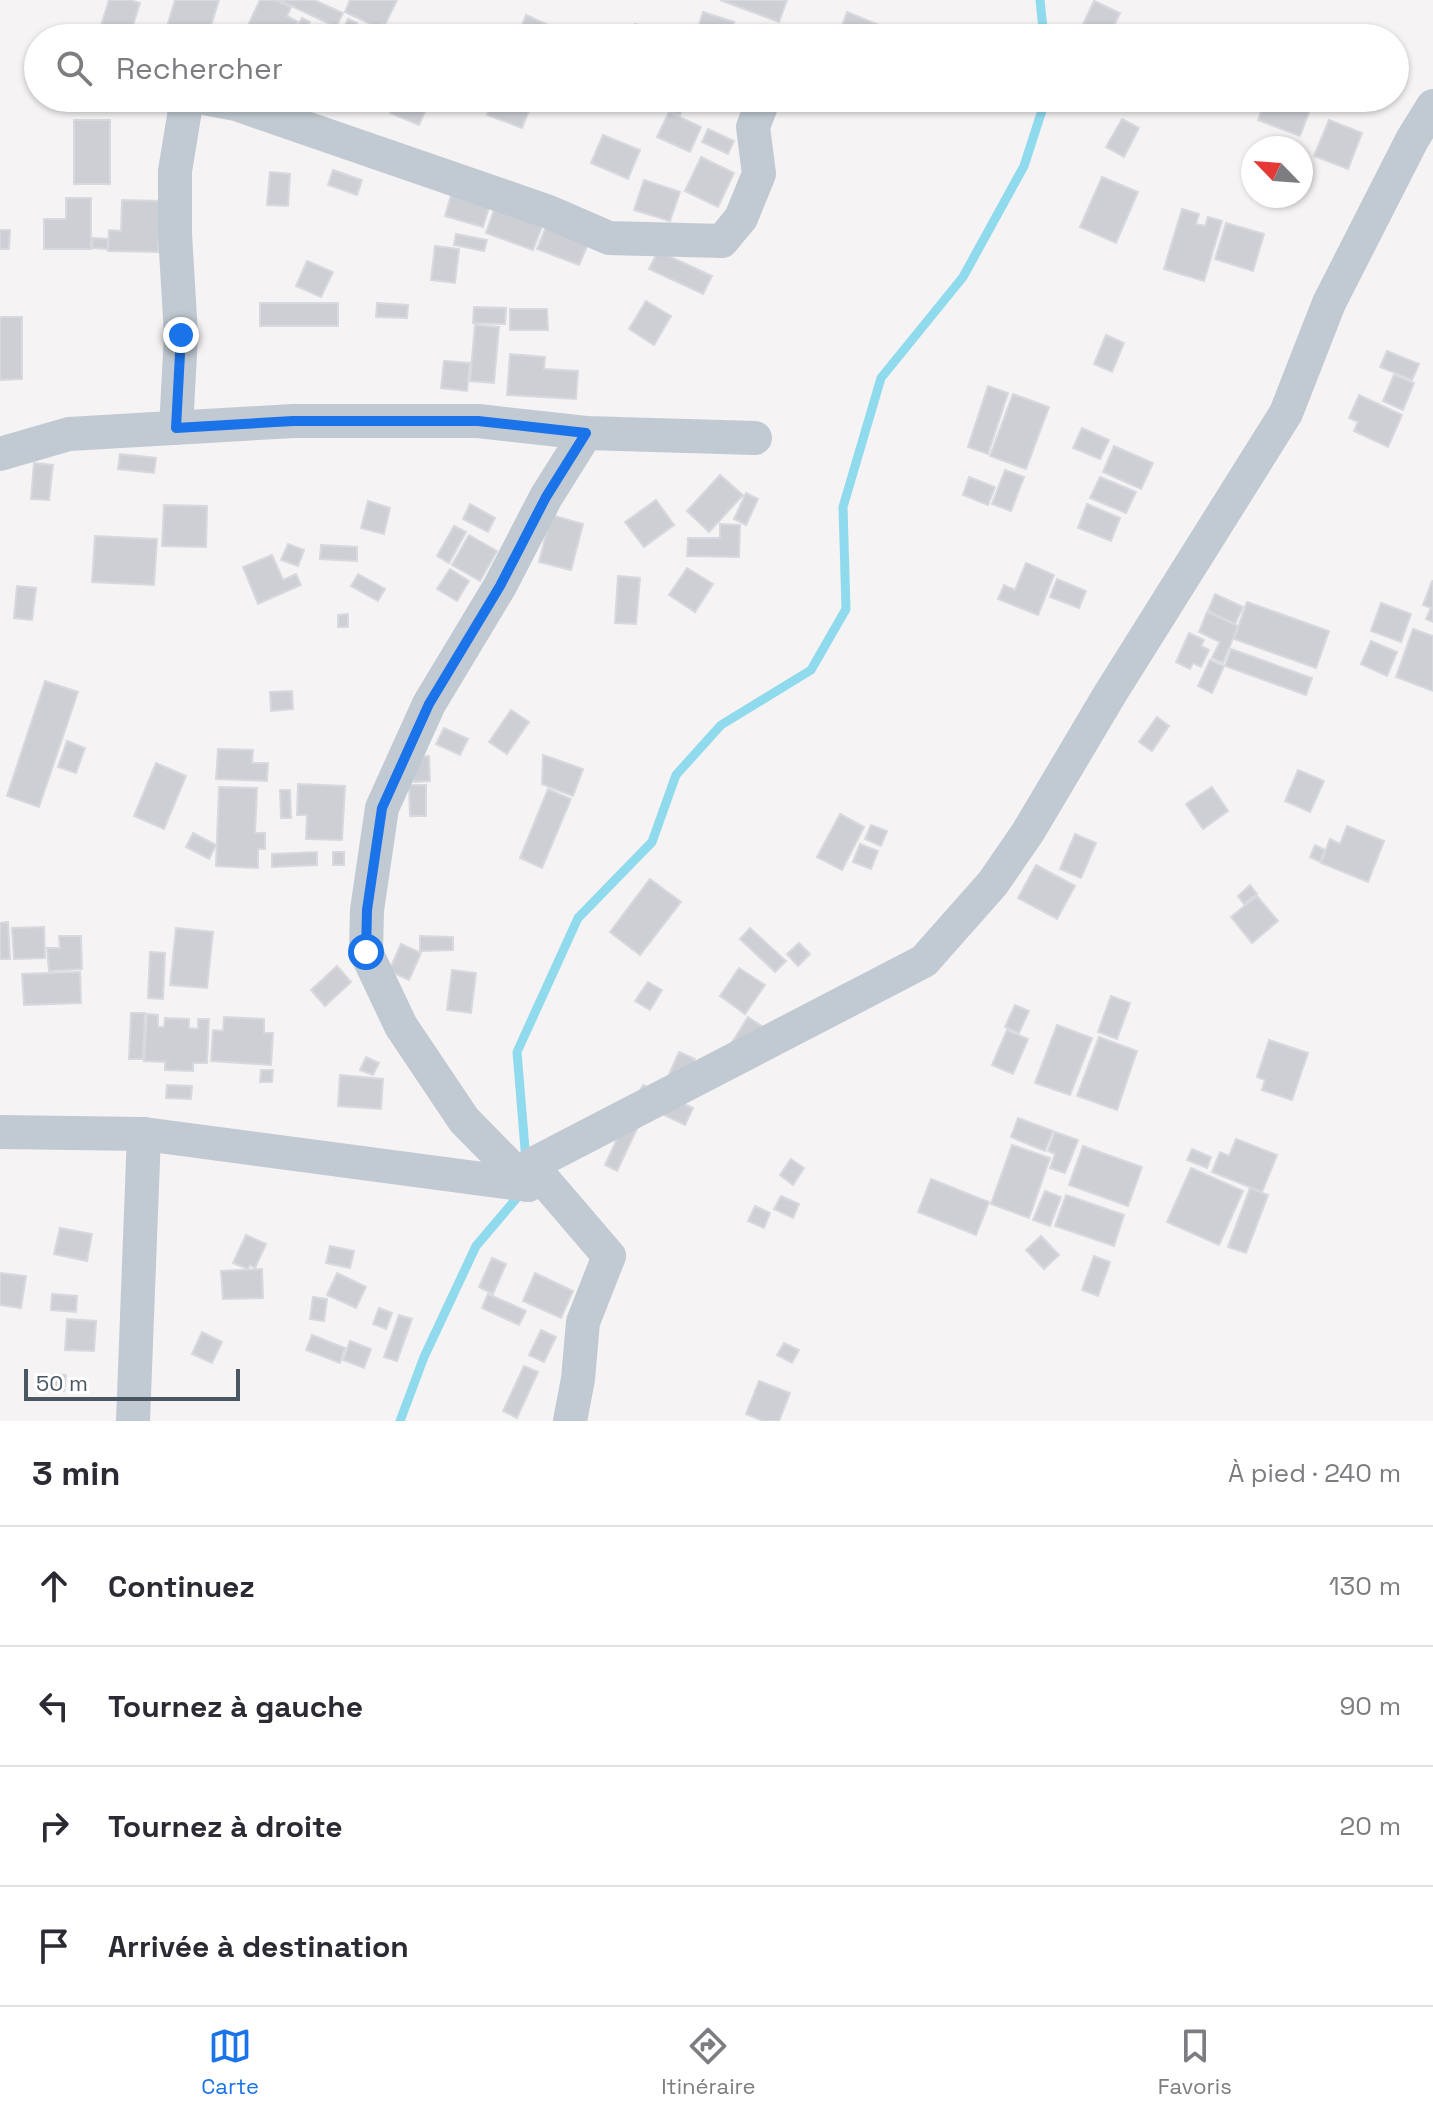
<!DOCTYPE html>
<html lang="fr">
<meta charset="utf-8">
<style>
:root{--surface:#fff;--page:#f2f2f3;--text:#2b2b33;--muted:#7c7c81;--line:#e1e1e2;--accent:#1a73e8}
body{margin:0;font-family:"Space Grotesk",sans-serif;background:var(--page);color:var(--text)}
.compass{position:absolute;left:1241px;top:136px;width:72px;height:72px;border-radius:50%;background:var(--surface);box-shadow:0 2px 6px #0004;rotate:295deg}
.scale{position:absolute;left:24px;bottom:20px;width:216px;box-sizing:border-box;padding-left:8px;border:4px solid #4a5661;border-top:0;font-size:22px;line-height:28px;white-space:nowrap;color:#4a5661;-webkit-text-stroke:6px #fff;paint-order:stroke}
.stop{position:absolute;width:24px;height:24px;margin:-18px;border:6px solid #1a73e8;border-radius:50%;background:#fff}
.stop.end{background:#1a73e8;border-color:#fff;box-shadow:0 2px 8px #0008}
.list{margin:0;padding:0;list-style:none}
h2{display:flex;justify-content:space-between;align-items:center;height:104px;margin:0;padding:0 32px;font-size:34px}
h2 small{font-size:26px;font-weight:400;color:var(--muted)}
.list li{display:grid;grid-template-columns:52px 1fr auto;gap:24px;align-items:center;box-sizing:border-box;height:120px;padding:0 32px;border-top:2px solid var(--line)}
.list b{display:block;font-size:30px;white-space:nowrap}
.list em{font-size:26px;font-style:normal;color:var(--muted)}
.icon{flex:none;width:44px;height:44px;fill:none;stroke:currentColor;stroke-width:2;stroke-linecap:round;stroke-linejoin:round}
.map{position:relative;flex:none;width:1433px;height:1421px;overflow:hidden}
.search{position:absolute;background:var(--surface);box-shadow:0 2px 6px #0004;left:24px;right:24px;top:24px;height:88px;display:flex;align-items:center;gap:20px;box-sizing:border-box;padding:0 28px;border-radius:44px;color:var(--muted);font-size:30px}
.sheet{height:584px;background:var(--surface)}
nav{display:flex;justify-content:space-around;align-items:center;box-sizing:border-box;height:112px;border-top:2px solid var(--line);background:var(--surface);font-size:22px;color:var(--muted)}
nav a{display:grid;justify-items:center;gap:4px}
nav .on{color:var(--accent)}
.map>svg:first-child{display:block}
</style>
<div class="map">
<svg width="1433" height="1421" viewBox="0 0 1433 1421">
<rect width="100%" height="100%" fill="#f5f3f3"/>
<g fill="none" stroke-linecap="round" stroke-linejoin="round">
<!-- stream -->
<g stroke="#90daee" stroke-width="9">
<path d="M1040,0L1044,38"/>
<path d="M526,1161L517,1052L578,918L652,842L676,775L721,725L811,670L846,609L843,507L881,378L963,277L1024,166L1046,98"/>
<path d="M400,1421L424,1357L476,1246L521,1193"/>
</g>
</g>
<!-- building -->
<g fill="#cdcfd5" stroke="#d7d9de" stroke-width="2">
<path d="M109,0H130L140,3L129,38H97Z"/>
<path d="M175,0H219L207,38L167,27Z"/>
<path d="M260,0H275L291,7L287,16L298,22L290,38H242Z"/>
<path d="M279,0H314L343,13L336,27Z"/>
<path d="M350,0H397L385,25L381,23L379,28L345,12Z"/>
<path d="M720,0H787L779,22Z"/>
<path d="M1094,1L1120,13L1108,38H1091L1079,33Z"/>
<path d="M703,12L734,22L730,36L699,25Z"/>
<path d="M847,12L879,25L874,38H864L841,29Z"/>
<path d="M526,15L555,28L551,38H517Z"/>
<path d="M302,18L310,22L305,32L296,28Z"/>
<path d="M348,19L357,23L350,38H339Z"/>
<path d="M635,24L678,38H631Z"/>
<path d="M391,25L409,32L407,38H387Z"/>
<path d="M397,98H431L419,125L390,113Z"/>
<path d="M493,98H534L522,128L487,115Z"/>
<path d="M666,98H685L680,115L663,109Z"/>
<path d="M1266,98H1287L1311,107L1300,136L1258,120Z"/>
<path d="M669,112L701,127L690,152L657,137Z"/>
<path d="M1122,119L1139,128L1124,157L1106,147Z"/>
<rect x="74" y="120" width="36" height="64"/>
<path d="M1329,120L1362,133L1348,169L1314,156Z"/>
<path d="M708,129L734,141L728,154L702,142Z"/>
<path d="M603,135L640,150L628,179L591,163Z"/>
<path d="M701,157L734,173L718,207L685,191Z"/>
<path d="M333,170L362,180L357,195L328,185Z"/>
<path d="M270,172L290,174L288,206L267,205Z"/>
<path d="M1102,177L1138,192L1116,243L1080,227Z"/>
<path d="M644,180L680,192L670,221L634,210Z"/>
<path d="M452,192L490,204L483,227L445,216Z"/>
<path d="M66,198H91V249H44V219H66Z"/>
<path d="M122,200L160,201L158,252L108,251L109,230L121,231Z"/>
<path d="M495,207L543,224L533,250L486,233Z"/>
<path d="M1182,209L1199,214L1196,224L1205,226L1208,217L1222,221L1204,281L1164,269Z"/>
<path d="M1226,223L1264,234L1253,271L1215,259Z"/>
<path d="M546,227L588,244L579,265L537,249Z"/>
<path d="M0,230H10L9,249H0Z"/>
<path d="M456,234L487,240L484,251L454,245Z"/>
<path d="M93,238L108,239L107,249L92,248Z"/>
<path d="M435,246L459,249L455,283L431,280Z"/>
<path d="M658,251L712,276L703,294L649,269Z"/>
<path d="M307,261L333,272L321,297L296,286Z"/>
<path d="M646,301L671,316L654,345L629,329Z"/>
<rect x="260" y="303" width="78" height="23"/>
<path d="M377,303L408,305L407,318L376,317Z"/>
<path d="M474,307L506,308L505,324L473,323Z"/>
<path d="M510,309H547L548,330H510Z"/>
<path d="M0,317H22V379L0,380Z"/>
<path d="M475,325L499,327L494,383L470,381Z"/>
<path d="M1106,335L1124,343L1112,372L1094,364Z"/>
<path d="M1387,351L1419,364L1412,380L1380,367Z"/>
<path d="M510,354L545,357L544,369L578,371L576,399L507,395Z"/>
<path d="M444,361L470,363L467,391L441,388Z"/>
<path d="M1394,375L1414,383L1403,410L1383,401Z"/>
<path d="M988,386L1008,393L988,454L968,447Z"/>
<path d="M1013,394L1049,407L1026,469L990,456Z"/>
<path d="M1359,395L1402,415L1388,447L1354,431L1358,422L1349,418Z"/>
<path d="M1082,428L1109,440L1100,459L1073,448Z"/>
<path d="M1114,446L1153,463L1141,489L1103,472Z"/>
<path d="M120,454L156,458L154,473L118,469Z"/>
<path d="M34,463L53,465L49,500L31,499Z"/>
<path d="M1005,470L1024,477L1011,511L992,504Z"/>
<path d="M720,475L743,495L709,532L687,511Z"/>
<path d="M969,477L995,487L988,505L963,495Z"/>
<path d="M1100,477L1136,492L1126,513L1090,498Z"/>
<path d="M746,493L758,499L746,525L734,519Z"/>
<path d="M656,500L674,525L644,547L625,522Z"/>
<path d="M368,501L390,508L384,534L361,528Z"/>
<path d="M470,504L495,518L488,532L463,519Z"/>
<path d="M1087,504L1120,518L1111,541L1078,528Z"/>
<path d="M164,505L207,506L206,547L162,546Z"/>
<path d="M551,515L583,524L571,570L539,562Z"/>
<path d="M720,524L740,525L739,557L687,556L688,538H720Z"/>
<path d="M454,526L466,532L449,563L437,556Z"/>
<path d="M469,535L497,551L480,581L452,565Z"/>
<path d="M95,536L157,539L154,585L92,582Z"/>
<path d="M288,544L304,550L298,566L281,560Z"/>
<path d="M321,545L357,547V561L320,559Z"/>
<path d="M272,555L283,580L296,574L301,585L258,604L243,567Z"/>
<path d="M1026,563L1054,575L1038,615L998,599L1004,585L1015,590Z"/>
<path d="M687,568L713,584L695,612L669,595Z"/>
<path d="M450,569L469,581L457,601L437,589Z"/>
<path d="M358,574L385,589L378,601L351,586Z"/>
<path d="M618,576L640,578L636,624L615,623Z"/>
<path d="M1057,579L1086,591L1079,608L1050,597Z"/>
<path d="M1432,581H1433V622L1426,619L1431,608L1423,605Z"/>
<path d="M17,586L36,588L32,620L14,618Z"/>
<path d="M1215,594L1243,607L1235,624L1208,611Z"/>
<path d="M1247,602L1329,631L1316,668L1234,639Z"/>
<path d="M1381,603L1411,614L1401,642L1371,631Z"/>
<path d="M1207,612L1238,626L1223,663L1212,658L1220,642L1199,632Z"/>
<path d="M348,614V627H338V615Z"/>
<path d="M1413,629L1433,636V691L1396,677Z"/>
<path d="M1189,633L1204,640L1201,646L1209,650L1201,667L1193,663L1190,669L1176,662Z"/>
<path d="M1371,641L1397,652L1387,676L1361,664Z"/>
<path d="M1231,649L1312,678L1306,695L1225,666Z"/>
<path d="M1210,660L1224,666L1212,693L1198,686Z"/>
<path d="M45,681L78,692L39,807L7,796Z"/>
<path d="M292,691L293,709L271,711L270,692Z"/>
<path d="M511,710L529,722L507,754L489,742Z"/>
<path d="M1157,717L1169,726L1152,751L1139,742Z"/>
<path d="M444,728L468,739L460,755L436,744Z"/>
<path d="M67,741L85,748L76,773L58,767Z"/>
<path d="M218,749L253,750L252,763H268L267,781L216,779Z"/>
<path d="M543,755L583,769L573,796L542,784Z"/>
<path d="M429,756L430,781L414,782L413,757Z"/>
<path d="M156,763L186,776L164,829L134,816Z"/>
<path d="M1298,770L1324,781L1310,812L1285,801Z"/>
<path d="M298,784L345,786L342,840L306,839L307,815H297Z"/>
<path d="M409,785H426V816H410Z"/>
<path d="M219,787L257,788L255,833H265V849H258V868L216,866Z"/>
<path d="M1212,787L1228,811L1203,829L1186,804Z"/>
<path d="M548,789L571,799L542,868L520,858Z"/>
<path d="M280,790H290L291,818H281Z"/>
<path d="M840,814L864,827L842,870L817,857Z"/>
<path d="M871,825L887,831L881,846L865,839Z"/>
<path d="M1347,826L1384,841L1368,882L1321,863L1330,839L1340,844Z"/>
<path d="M193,833L216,845L209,859L186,847Z"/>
<path d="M1075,834L1096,843L1081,878L1060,869Z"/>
<path d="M860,844L878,851L871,869L853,862Z"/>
<path d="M1315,845L1325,850L1320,862L1310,857Z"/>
<path d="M317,852V865L272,867V854Z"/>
<rect x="333" y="852" width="11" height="13"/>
<path d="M1036,865L1075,886L1057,919L1018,898Z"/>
<path d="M650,879L681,902L640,955L610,932Z"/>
<path d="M1250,885L1257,894L1244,904L1238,896Z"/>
<path d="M1257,896L1278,921L1252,943L1231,917Z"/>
<path d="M8,922L10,959H0V923Z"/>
<path d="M44,927L45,958L14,959L12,928Z"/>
<path d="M176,928L213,932L207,988L170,985Z"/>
<path d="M750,928L786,961L775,972L740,939Z"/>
<path d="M59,936H81L82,969L49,971L47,948H60Z"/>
<path d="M420,936L453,937V950L420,951Z"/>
<path d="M799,943L810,954L798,966L787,954Z"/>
<path d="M401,944L421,953L409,980L389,971Z"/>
<path d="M150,952L165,953L163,999L148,998Z"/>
<path d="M337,966L351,982L325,1006L311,990Z"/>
<path d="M739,968L765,985L745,1014L720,996Z"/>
<path d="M452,970L476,973L471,1013L447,1010Z"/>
<path d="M80,972L81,1003L24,1005L22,974Z"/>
<path d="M648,982L662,990L650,1010L635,1001Z"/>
<path d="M1111,996L1130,1003L1117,1039L1098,1032Z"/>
<path d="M1015,1005L1029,1011L1019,1033L1005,1027Z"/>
<path d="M131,1013H145L143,1059H129Z"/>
<path d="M147,1014L158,1015V1027H164L165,1018L189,1019V1028L198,1029V1019H209L207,1063H193V1071L165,1070V1062L144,1061Z"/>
<path d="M224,1017L264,1019V1033H273L271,1065L211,1061L213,1030L223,1031Z"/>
<path d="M748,1017L774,1034L726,1052Z"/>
<path d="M1057,1025L1092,1038L1070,1095L1035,1083Z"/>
<path d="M1007,1030L1028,1039L1013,1074L992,1065Z"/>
<path d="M1099,1037L1137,1051L1117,1110L1077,1096Z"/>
<path d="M1269,1040L1308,1053L1292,1100L1262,1090L1265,1080L1257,1077Z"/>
<path d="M679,1052L695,1059L678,1095L663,1088Z"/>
<path d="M366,1057L379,1063L373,1075L360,1070Z"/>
<path d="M261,1070H273L272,1082H260Z"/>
<path d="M340,1075L383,1079L381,1109L338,1106Z"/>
<path d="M167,1085L192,1086L191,1099L166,1098Z"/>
<path d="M643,1085L693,1108L685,1125L635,1101Z"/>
<path d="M632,1106L645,1112L617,1171L605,1165Z"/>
<path d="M1018,1118L1053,1131L1045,1151L1011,1137Z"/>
<path d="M1055,1132L1078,1140L1065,1173L1050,1168L1055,1154L1048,1151Z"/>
<path d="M1236,1139L1277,1155L1262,1192L1212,1172L1220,1152L1229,1156Z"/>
<path d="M1012,1145L1050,1158L1029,1218L991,1204Z"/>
<path d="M1083,1146L1142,1167L1128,1206L1069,1185Z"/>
<path d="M1192,1149L1211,1157L1207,1168L1187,1160Z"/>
<path d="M791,1159L804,1168L793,1185L780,1175Z"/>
<path d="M1191,1168L1243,1191L1219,1245L1167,1222Z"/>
<path d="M931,1179L989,1202L976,1235L918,1212Z"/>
<path d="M1250,1188L1268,1195L1246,1253L1228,1247Z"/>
<path d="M1045,1191L1061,1197L1050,1226L1033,1220Z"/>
<path d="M1066,1195L1124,1215L1114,1246L1055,1226Z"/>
<path d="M781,1196L799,1204L793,1218L774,1209Z"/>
<path d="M755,1206L770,1213L764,1228L748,1221Z"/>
<path d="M60,1228L92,1234L87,1261L54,1254Z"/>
<path d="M246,1235L266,1244L255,1268L250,1265L248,1269L233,1263Z"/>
<path d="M1041,1236L1059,1255L1044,1269L1026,1250Z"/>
<path d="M330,1246L354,1251L350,1268L326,1263Z"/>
<path d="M1094,1256L1110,1262L1098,1296L1082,1290Z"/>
<path d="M492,1258L506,1264L493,1294L479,1287Z"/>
<path d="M262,1269L263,1298L223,1299L221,1271Z"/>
<path d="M0,1273L26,1276L21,1308L0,1305Z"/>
<path d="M337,1273L366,1287L356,1308L327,1295Z"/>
<path d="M535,1273L573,1291L561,1318L523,1301Z"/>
<path d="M52,1294L77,1296L76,1312L51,1310Z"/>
<path d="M488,1294L526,1311L519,1325L482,1308Z"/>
<path d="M313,1297L327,1299L324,1321L310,1319Z"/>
<path d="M379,1308L392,1313L386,1329L373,1324Z"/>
<path d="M399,1315L412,1319L397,1361L384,1357Z"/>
<path d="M67,1319L96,1321L94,1351L65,1350Z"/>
<path d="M541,1330L556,1337L544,1362L529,1355Z"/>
<path d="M202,1332L222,1342L212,1363L192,1354Z"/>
<path d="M312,1335L345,1348L340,1363L306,1350Z"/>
<path d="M350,1341L371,1349L364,1368L343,1360Z"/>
<path d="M784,1343L799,1350L792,1363L777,1355Z"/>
<path d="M524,1366L538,1372L517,1418L503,1411Z"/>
<path d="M47,1374L66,1375L64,1391L46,1390Z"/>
<path d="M759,1381L790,1393L779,1421H763L746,1414Z"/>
</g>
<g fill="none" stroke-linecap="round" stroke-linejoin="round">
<!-- minor -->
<g stroke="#c1cad2" stroke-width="34">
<path d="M204,98L236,104L549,212L609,238L722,241L741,218L759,174L753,127L764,98"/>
<path d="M176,428L181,335L175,234V171L187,98"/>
<path d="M0,454L69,434L293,421H478L586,433L755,438"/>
<path d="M0,1132L144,1134L528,1185L529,1177"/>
<path d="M528,1185L464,1120L401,1026L366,952L367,910L382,808L429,704L500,586L546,497L586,433"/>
<path d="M133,1421L144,1134"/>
<path d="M570,1421L578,1379L583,1322L609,1256L531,1165L924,961L993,883L1028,832L1110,694L1286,413L1329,303L1412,140L1433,106"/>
</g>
</g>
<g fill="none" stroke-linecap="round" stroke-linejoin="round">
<!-- route -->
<path stroke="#1a73e8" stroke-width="10" d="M181,335L176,428L293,421H478L586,433L546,497L500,586L429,704L382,808L367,910L366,952"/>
</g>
</svg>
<svg class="compass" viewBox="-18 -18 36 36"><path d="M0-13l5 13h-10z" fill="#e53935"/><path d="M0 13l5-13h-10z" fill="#7c7c81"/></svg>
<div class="scale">50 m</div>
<div class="stop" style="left:366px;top:952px"></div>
<div class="stop end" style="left:181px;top:335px"></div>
<div class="search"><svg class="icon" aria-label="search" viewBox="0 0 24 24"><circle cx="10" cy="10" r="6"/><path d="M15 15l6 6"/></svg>Rechercher</div>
</div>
<section class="sheet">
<h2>3 min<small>À pied · 240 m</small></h2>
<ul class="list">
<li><svg class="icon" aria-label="ahead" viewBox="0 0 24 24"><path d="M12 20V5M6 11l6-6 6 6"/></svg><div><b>Continuez</b></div><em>130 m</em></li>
<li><svg class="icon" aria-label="left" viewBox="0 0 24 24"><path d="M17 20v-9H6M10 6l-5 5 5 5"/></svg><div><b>Tournez à gauche</b></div><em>90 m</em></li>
<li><svg class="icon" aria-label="right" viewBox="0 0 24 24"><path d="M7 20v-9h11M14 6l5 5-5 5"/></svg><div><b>Tournez à droite</b></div><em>20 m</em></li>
<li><svg class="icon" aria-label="arrive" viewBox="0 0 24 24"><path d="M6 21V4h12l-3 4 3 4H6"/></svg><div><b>Arrivée à destination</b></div></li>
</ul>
</section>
<nav>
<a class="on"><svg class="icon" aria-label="map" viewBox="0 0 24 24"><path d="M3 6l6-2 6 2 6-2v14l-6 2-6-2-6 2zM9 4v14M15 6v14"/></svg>Carte</a>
<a><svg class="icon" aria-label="directions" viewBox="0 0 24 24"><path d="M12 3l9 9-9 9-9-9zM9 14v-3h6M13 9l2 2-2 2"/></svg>Itinéraire</a>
<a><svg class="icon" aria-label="saved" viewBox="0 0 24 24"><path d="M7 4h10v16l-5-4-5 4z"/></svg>Favoris</a>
</nav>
